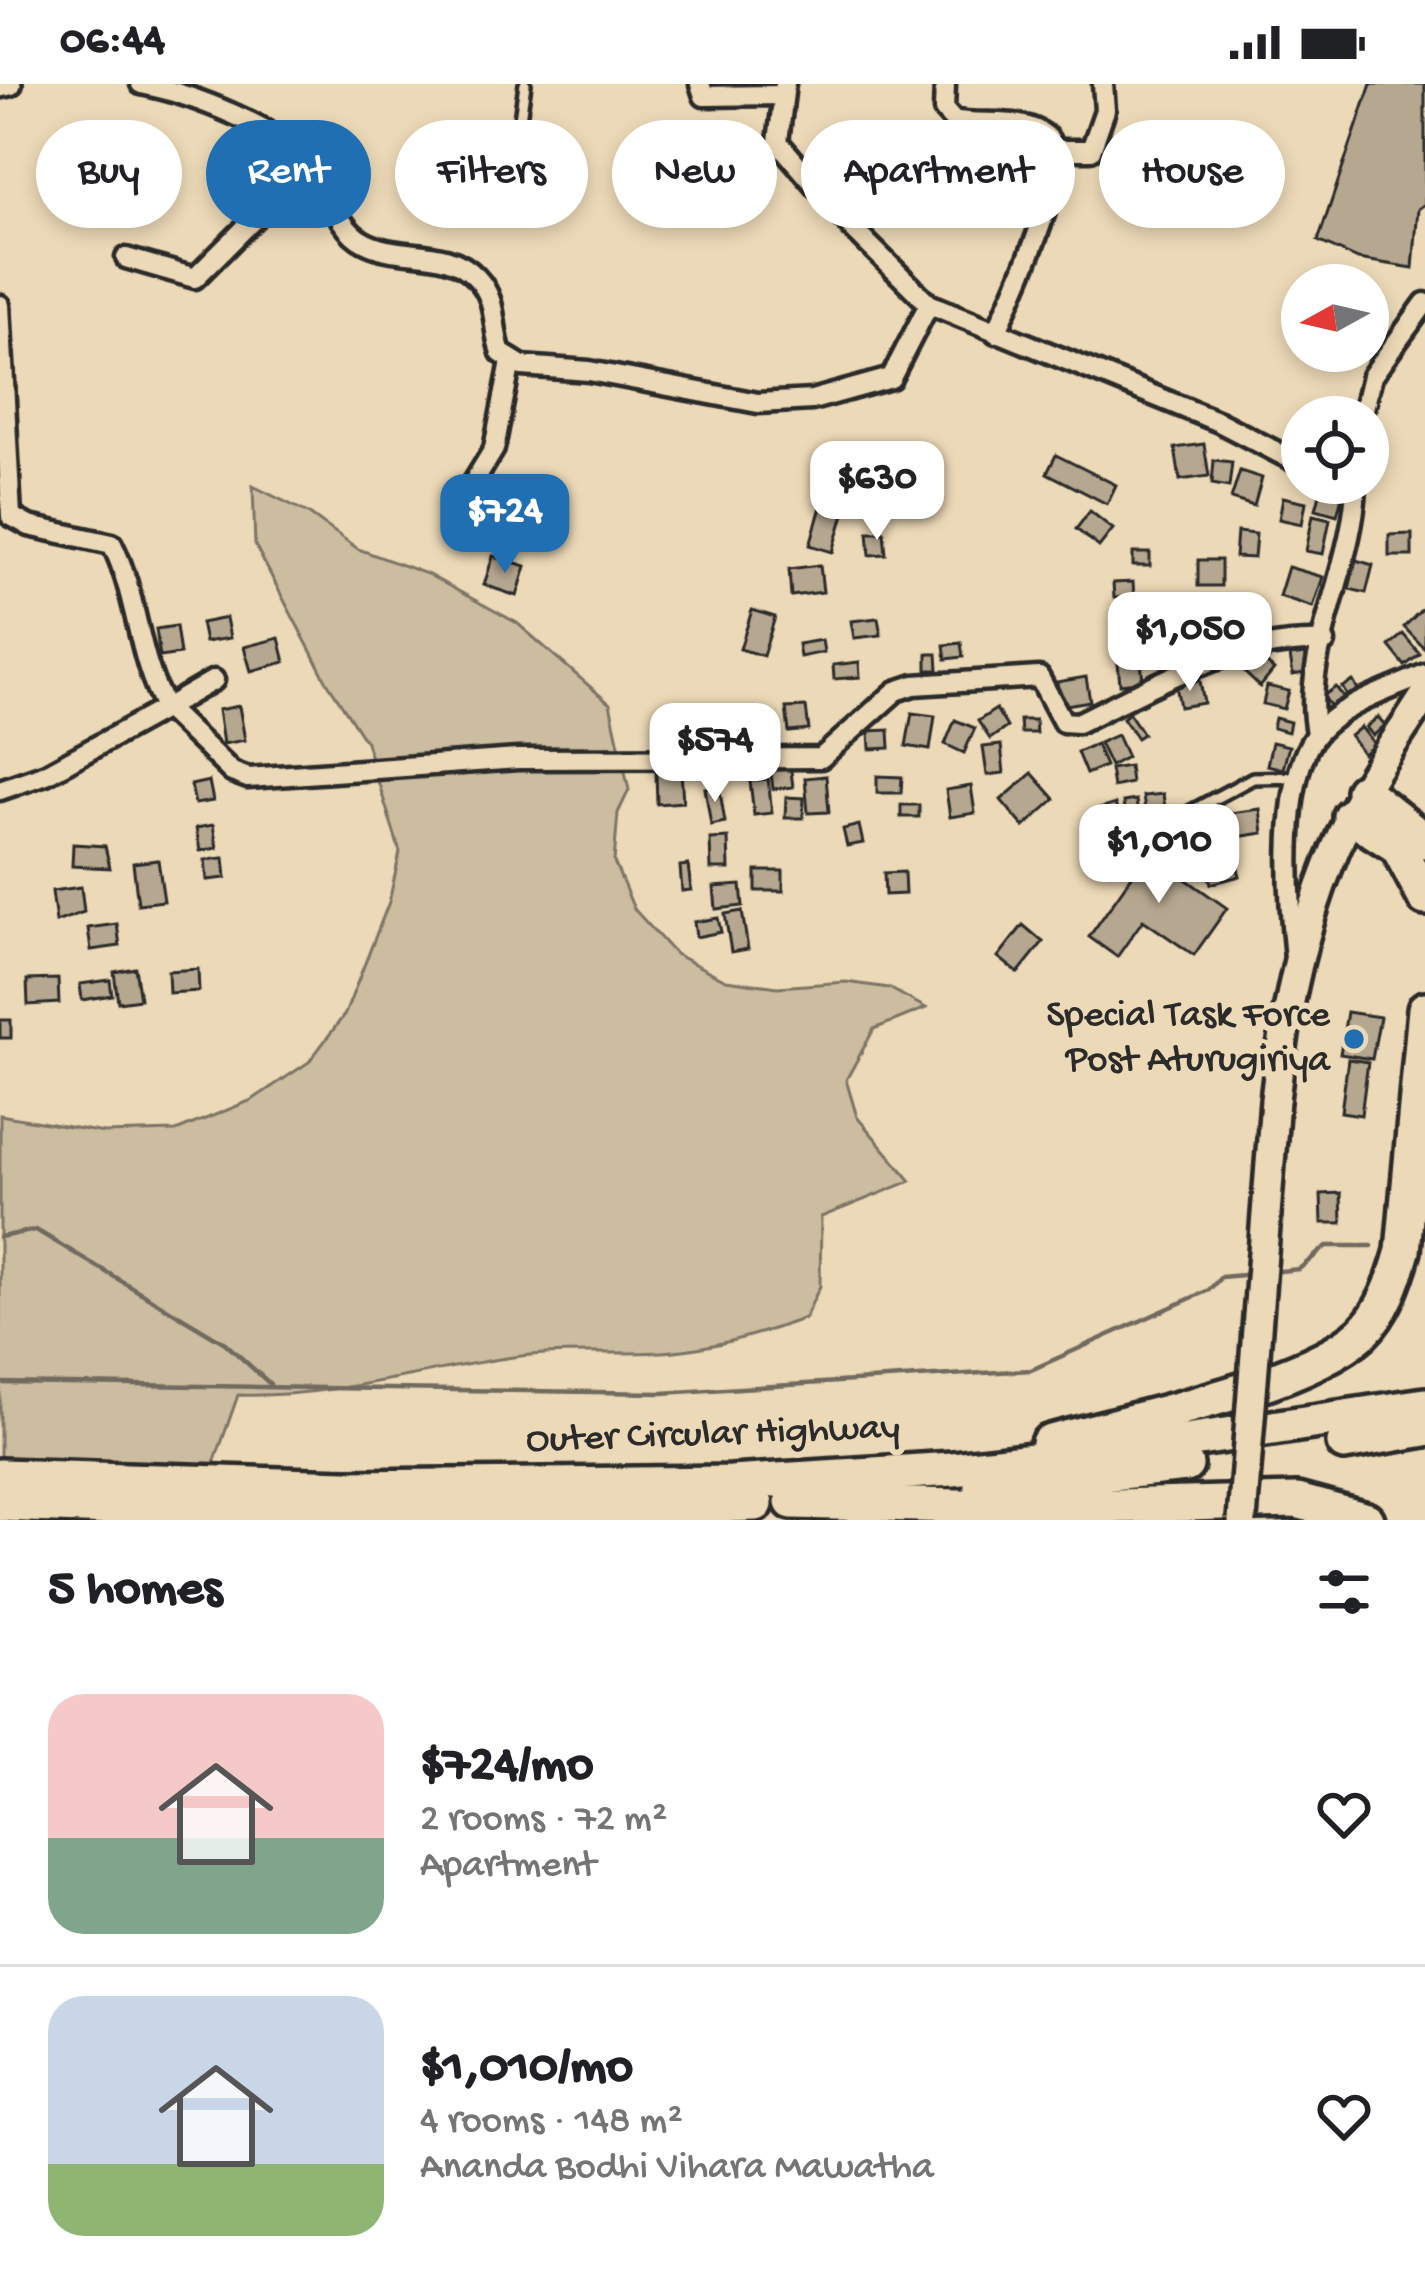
<!DOCTYPE html>
<meta charset="utf-8">
<style>
body{margin:0;font-family:"Gochi Hand",sans-serif;background:#f6f6f6;color:#202124;height:100vh;display:flex;flex-direction:column;font-size:45px;white-space:nowrap}
*{box-sizing:border-box;margin:0}
p{font-size:39px;color:#757577}
.icon{flex:none;width:66px;height:66px;fill:none;stroke:currentColor;stroke-width:2;stroke-linecap:round;stroke-linejoin:round}
.map{position:relative;height:1436px;overflow:hidden}
.side{display:flex;flex-direction:column;background:#fff;flex:1}
.side>*{flex:none}
.top-card{position:absolute;left:36px;top:36px;width:1353px;height:108px;display:flex;gap:24px}
.needle{width:78px;rotate:262deg}
.fabs{position:absolute;left:1281px;top:180px;display:grid;gap:24px}
.fabs a{display:grid;place-items:center;width:108px;height:108px;border-radius:50%;background:#fff;box-shadow:0 6px 18px #0003;font-size:60px}
.price{position:absolute;translate:-50% -102px;padding:0 27px;border-radius:24px;background:#fff;color:#222;font-size:39px;line-height:78px;filter:drop-shadow(0 3px 6px #0008)}
.price::after{content:'';position:absolute;left:50%;top:72px;width:36px;height:27px;margin-left:-18px;background:inherit;clip-path:polygon(0 0,100% 0,50% 100%)}
.price.on{background:#1f6fb2;color:#fff}
ul{padding:0;list-style:none}
li{display:flex;align-items:center;gap:36px;height:300px;padding:0 48px}
li+li{border-top:3px solid #e0e0e0}
li span{display:grid;place-items:center;flex:none;width:336px;height:240px;border-radius:36px;color:#555}
li>.icon{margin-inline-start:auto}
span .icon{width:144px;height:144px;fill:#fffc;stroke-width:1}
li b{font-size:51px}
h2{display:flex;justify-content:space-between;align-items:center;height:144px;padding:0 48px;font-size:51px}
.tag{padding:0 42px;border-radius:54px;background:#fff;box-shadow:0 6px 18px #0003;font-size:42px;line-height:108px}
.tag.on{background:#1f6fb2;color:#fff}
.status{display:flex;justify-content:space-between;align-items:center;height:84px;padding:0 60px;background:#fff;direction:ltr}
.status svg{height:33px;fill:currentColor}
.map>svg:first-child{display:block}
.green{fill:#cdbda0;stroke:#7c7466;stroke-width:3}
.lines{fill:none;stroke-linecap:round;stroke-linejoin:round}
.stream{stroke:#716a5e;stroke-width:4.5}
.building{fill:#b6a890;stroke:#2b2b2b;stroke-width:3}
.service-casing{stroke:#2b2b2b;stroke-width:18}
.minor-casing{stroke:#2b2b2b;stroke-width:27}
.tertiary-casing{stroke:#2b2b2b;stroke-width:30}
.primary-casing{stroke:#2b2b2b;stroke-width:36}
.motorway-casing{stroke:#2b2b2b;stroke-width:42}
.service{stroke:#ecd9b7;stroke-width:9}
.minor{stroke:#ecd9b7;stroke-width:18}
.tertiary{stroke:#ecd9b7;stroke-width:21}
.primary{stroke:#ecd9b7;stroke-width:27}
.motorway{stroke:#ecd9b7;stroke-width:33}
.primary-bridge-casing{stroke:#2b2b2b;stroke-width:36;stroke-linecap:butt}
.primary-bridge{stroke:#ecd9b7;stroke-width:27}
.poi-dot{fill:#1f6fb2;stroke:#ecd9b7;stroke-width:4.5}
.labels{text-anchor:middle;dominant-baseline:central;stroke-width:12;stroke-linejoin:round;paint-order:stroke}
.poi-label{font-size:39px;fill:#2b2b2b;stroke:#ecd9b7;text-anchor:end}
.street-label{font-size:39px;fill:#2b2b2b;stroke:#ecd9b7}
</style>
<div class="status"><b>06:44</b><svg viewBox="0 0 49 12"><path d="M0 12V9h3v3zM5 12V6h3v6zM10 12V3h3v9zM15 12V0h3v12zM26 1h20v11H26zM47 4h2v5h-2z"/></svg></div>
<div class="map">
<svg width="1425" height="1436" viewBox="0 0 1425 1436">
<rect width="100%" height="100%" fill="#ecd9b7"/>
<filter id="ink" filterUnits="userSpaceOnUse"><feTurbulence type="fractalNoise" baseFrequency=".00833" numOctaves="2"/><feDisplacementMap in="SourceGraphic" scale="24" xChannelSelector="R" yChannelSelector="G"/><feConvolveMatrix kernelMatrix="1 2 1 2 8 2 1 2 1" color-interpolation-filters="sRGB"/></filter>
<g filter="url(#ink)">
<!-- green -->
<path class="green" d="M253,402L308,429L358,465L427,490L517,539L610,620L629,706L618,729L614,778L634,825L675,870L726,896L778,903L846,898L889,904L926,924L874,945L846,996L857,1033L911,1097L821,1133L820,1202L805,1234C761,1250 708,1266 661,1268C611,1271 563,1266 513,1273C421,1286 332,1314 238,1311L211,1388L0,1379V1031L104,1049L176,1047L252,1016L309,978L345,930L389,818L400,768L366,658L327,598L255,461Z"/>
<g class="lines">
<!-- stream -->
<g class="stream">
<polyline points="0,1153 36,1146 225,1259 270,1300"/>
<polyline points="1271,1188 1299,1185 1327,1162 1372,1162"/>
<polyline points="0,1299 662,1309 1031,1286 1209,1206 1221,1193 1254,1190"/>
</g>
</g>
<!-- building -->
<g class="building">
<polygon points="1371,0 1425,0 1425,120 1418,125 1413,184 1358,175 1318,157"/>
<polygon points="1204,360 1209,392 1180,396 1175,364"/>
<polygon points="1056,371 1116,401 1107,420 1047,389"/>
<polygon points="1214,376 1232,378 1229,403 1212,400"/>
<polygon points="1240,387 1262,394 1254,422 1231,415"/>
<polygon points="1323,399 1345,402 1337,431 1316,425"/>
<polygon points="1283,413 1306,418 1302,440 1279,435"/>
<polygon points="821,423 844,430 833,468 810,461"/>
<polygon points="1090,427 1113,445 1099,463 1076,445"/>
<polygon points="1313,431 1330,435 1323,470 1306,467"/>
<polygon points="868,448 884,448 886,470 870,471"/>
<polygon points="1237,448 1256,450 1254,474 1235,473"/>
<polygon points="1412,450 1412,472 1389,472 1389,451"/>
<rect x="1133" y="469" width="17" height="13"/>
<polygon points="493,472 526,482 517,512 484,501"/>
<rect x="1198" y="476" width="23" height="26"/>
<polygon points="1356,476 1373,481 1366,509 1349,505"/>
<polygon points="820,481 823,508 791,512 789,485"/>
<polygon points="1288,483 1323,493 1313,523 1279,512"/>
<polygon points="1133,498 1134,513 1114,514 1113,499"/>
<polygon points="1257,525 1262,548 1224,556 1219,534"/>
<polygon points="1422,525 1425,528 1425,565 1404,543"/>
<polygon points="752,526 775,533 763,572 740,565"/>
<polygon points="226,534 230,554 205,558 201,539"/>
<polygon points="878,534 881,551 854,554 851,537"/>
<polygon points="176,542 180,570 160,573 156,545"/>
<polygon points="1180,546 1184,571 1158,575 1154,550"/>
<polygon points="1403,550 1420,570 1405,582 1389,562"/>
<polygon points="279,554 285,578 251,587 244,563"/>
<polygon points="822,556 824,568 800,573 798,560"/>
<polygon points="961,559 963,573 946,575 944,561"/>
<polygon points="1140,567 1143,597 1120,600 1117,569"/>
<polygon points="927,570 937,570 938,586 927,586"/>
<polygon points="1306,570 1309,588 1293,591 1290,572"/>
<polygon points="1259,573 1274,586 1260,603 1245,589"/>
<polygon points="859,578 860,593 834,595 833,581"/>
<polygon points="1086,593 1090,617 1060,622 1057,598"/>
<polygon points="1200,597 1204,619 1180,623 1176,601"/>
<polygon points="1353,597 1361,611 1350,617 1342,603"/>
<polygon points="1267,602 1289,607 1284,625 1263,620"/>
<polygon points="1336,603 1345,615 1333,625 1323,612"/>
<polygon points="239,622 245,656 223,660 218,626"/>
<polygon points="806,623 809,646 789,648 786,624"/>
<polygon points="996,625 1007,643 990,655 978,637"/>
<polygon points="912,629 935,632 930,666 906,662"/>
<polygon points="1129,629 1143,650 1137,654 1123,634"/>
<polygon points="753,633 769,640 760,661 744,654"/>
<polygon points="1378,633 1385,641 1373,652 1366,643"/>
<polygon points="1275,634 1290,638 1288,648 1273,644"/>
<polygon points="719,635 732,638 729,650 717,647"/>
<polygon points="711,636 711,663 685,663 685,637"/>
<polygon points="955,636 975,644 964,669 945,660"/>
<polygon points="1020,636 1035,636 1036,649 1021,649"/>
<polygon points="1361,643 1375,661 1363,670 1350,652"/>
<polygon points="889,646 890,664 870,665 869,647"/>
<polygon points="1117,651 1127,673 1110,682 1099,659"/>
<polygon points="1272,658 1289,662 1283,685 1267,681"/>
<polygon points="1096,660 1105,682 1086,690 1077,668"/>
<polygon points="1001,661 1004,689 987,691 983,663"/>
<polygon points="790,679 793,703 773,705 770,682"/>
<polygon points="1129,682 1131,699 1113,703 1110,685"/>
<polygon points="681,687 683,718 657,720 656,688"/>
<polygon points="1032,689 1055,715 1024,743 1001,716"/>
<polygon points="826,692 829,728 808,729 805,694"/>
<polygon points="877,692 902,693 901,709 877,709"/>
<polygon points="768,695 772,729 754,731 750,697"/>
<polygon points="209,697 213,717 195,720 191,701"/>
<polygon points="719,702 725,738 711,741 705,704"/>
<polygon points="971,702 975,729 950,733 946,706"/>
<polygon points="1163,710 1166,731 1146,734 1143,712"/>
<polygon points="786,713 804,714 803,734 785,734"/>
<polygon points="1136,716 1139,739 1126,741 1123,718"/>
<polygon points="1115,720 1123,744 1103,750 1096,726"/>
<rect x="901" y="721" width="18" height="12"/>
<polygon points="1260,725 1263,749 1218,756 1215,731"/>
<polygon points="213,741 217,764 200,767 196,744"/>
<polygon points="859,741 863,759 847,762 843,745"/>
<polygon points="728,754 729,785 711,785 710,755"/>
<polygon points="1231,758 1240,792 1211,800 1202,765"/>
<polygon points="1155,759 1184,779 1177,789 1227,824 1194,871 1143,836 1117,873 1089,853"/>
<polygon points="73,760 105,762 110,784 72,782"/>
<polygon points="224,774 226,794 207,796 205,776"/>
<polygon points="158,776 164,817 138,820 133,779"/>
<polygon points="688,781 691,806 682,807 680,782"/>
<rect x="756" y="787" width="27" height="20"/>
<polygon points="904,788 905,810 885,811 884,789"/>
<polygon points="741,801 743,822 716,825 714,803"/>
<polygon points="81,803 84,828 56,838 52,807"/>
<polygon points="742,827 748,865 731,868 725,830"/>
<polygon points="718,834 721,848 696,853 694,838"/>
<polygon points="117,840 120,862 91,866 88,844"/>
<polygon points="1023,841 1043,858 1018,889 998,873"/>
<polygon points="135,884 140,915 118,918 114,888"/>
<polygon points="198,885 199,907 169,909 168,887"/>
<polygon points="58,895 59,919 28,921 27,896"/>
<polygon points="110,896 112,911 82,916 80,900"/>
<polygon points="1347,928 1380,933 1372,975 1340,970"/>
<rect x="0" y="936" width="11" height="18"/>
<polygon points="1348,975 1368,978 1361,1031 1341,1028"/>
<polygon points="1341,1109 1342,1139 1322,1139 1321,1110"/>
</g>
<g class="lines">
<defs>
<g id="service">
<polyline points="504,92 525,96 527,91 520,35 525,0"/>
<polyline points="1122,752 1169,739 1253,694 1296,693"/>
</g>
<g id="minor">
<path d="M141,0C187,9 284,44 312,83C329,107 337,144 364,158C399,177 447,161 476,193C499,217 491,241 501,269L522,282L589,287L758,319L812,316L891,294L929,220L1219,338L1302,381"/>
<polyline points="700,0 704,12 783,11"/>
<polyline points="785,0 778,58 852,144 929,220"/>
<path d="M945,0L944,26L953,36C981,43 1022,32 1046,52C1078,79 1010,215 996,249"/>
<polyline points="1055,66 1091,66 1105,26 1103,0"/>
<polyline points="126,174 195,194 310,79"/>
<path d="M0,221L11,432L29,442L112,460C138,512 137,574 166,624L46,690L0,706"/>
<polyline points="1362,333 1372,292 1425,219"/>
<polyline points="461,419 494,365 511,277"/>
<path d="M214,596L166,624L232,688L248,694L518,675L821,674L896,607L914,601L1039,593L1063,638L1078,639C1159,599 1233,555 1325,558"/>
<path d="M1316,649C1300,572 1355,480 1356,399"/>
<path d="M1295,874C1289,818 1279,691 1319,647C1345,619 1391,606 1425,590"/>
</g>
<polyline id="tertiary" points="0,2 10,0"/>
<path id="primary" d="M1275,1016C1287,910 1309,809 1360,713C1379,678 1404,645 1425,611"/>
<g id="motorway">
<polyline points="1363,707 1425,757"/>
<polyline points="1350,732 1398,763 1425,814"/>
<path d="M1048,1359C1128,1336 1304,1302 1362,1249C1384,1228 1395,1195 1403,1167L1425,925"/>
<polyline points="1344,1359 1425,1345"/>
<polyline points="0,1392 346,1403 731,1399 953,1385 1146,1363 1425,1321"/>
<polyline points="981,1403 1186,1381"/>
<polyline points="792,1418 1046,1424 1297,1417 1367,1436"/>
<polyline points="0,1420 355,1433 756,1420"/>
</g>
</defs>
<!-- service casing -->
<use href="#service" class="service-casing"/>
<!-- minor casing -->
<use href="#minor" class="minor-casing"/>
<!-- tertiary casing -->
<use href="#tertiary" class="tertiary-casing"/>
<!-- primary casing -->
<use href="#primary" class="primary-casing"/>
<!-- motorway casing -->
<use href="#motorway" class="motorway-casing"/>
<!-- service -->
<use href="#service" class="service"/>
<!-- minor -->
<use href="#minor" class="minor"/>
<!-- tertiary -->
<use href="#tertiary" class="tertiary"/>
<!-- primary -->
<use href="#primary" class="primary"/>
<!-- motorway -->
<use href="#motorway" class="motorway"/>
<defs>
<polyline id="primary-bridge" points="1242,1436 1275,1016"/>
</defs>
<!-- primary-bridge casing -->
<use href="#primary-bridge" class="primary-bridge-casing"/>
<!-- primary-bridge -->
<use href="#primary-bridge" class="primary-bridge"/>
</g>
</g>
<!-- markers -->
<circle class="poi-dot" cx="1354" cy="955" r="12"/>
<g class="labels">
<!-- poi labels -->
<g class="poi-label">
<text x="1330" y="933">Special Task Force<tspan x="1330" dy="45">Post Aturugiriya</tspan></text>
</g>
<!-- street labels -->
<g class="street-label">
<text transform="translate(713 1352) rotate(-2)">Outer Circular Highway</text>
</g>
</g>
</svg>
<div class="fabs">
<a><svg class="needle" viewBox="-14 -14 28 28"><path d="M0-13l5 13h-10z" fill="#e53935"/><path d="M0 13l5-13h-10z" fill="#757577"/></svg></a>
<a><svg class="icon" aria-label="locate" viewBox="0 0 24 24"><circle cx="12" cy="12" r="6"/><path d="M12 2v4M12 18v4M2 12h4M18 12h4"/></svg></a>
</div>
<b class="price" style="left:877px;top:459px">$630</b>
<b class="price on" style="left:505px;top:492px">$724</b>
<b class="price" style="left:1190px;top:610px">$1,050</b>
<b class="price" style="left:715px;top:721px">$574</b>
<b class="price" style="left:1159px;top:822px">$1,010</b>
<div class="top-card">
<a class="tag">Buy</a>
<a class="tag on">Rent</a>
<a class="tag">Filters</a>
<a class="tag">New</a>
<a class="tag">Apartment</a>
<a class="tag">House</a>
</div>
</div>
<section class="side">
<h2>5 homes<svg class="icon" aria-label="filters" viewBox="0 0 24 24"><path d="M4 7h16M4 17h16"/><circle cx="9" cy="7" r="2"/><circle cx="15" cy="17" r="2"/></svg></h2>
<ul>
<li><span style="background:linear-gradient(#f6c9c9 60%,#7fa58c 0)"><svg class="icon" aria-label="home" viewBox="0 0 24 24"><path d="M3 11l9-7 9 7M6 9v11h12V9"/></svg></span><div><b>$724/mo</b><p>2 rooms · 72 m²</p><p>Apartment</p></div><svg class="icon" aria-label="heart" viewBox="0 0 24 24"><path d="M12 20l-8-8c-3-5 5-10 8-4 3-6 11-1 8 4z"/></svg></li>
<li><span style="background:linear-gradient(#c9d6e8 70%,#8fb573 0)"><svg class="icon" aria-label="home" viewBox="0 0 24 24"><path d="M3 11l9-7 9 7M6 9v11h12V9"/></svg></span><div><b>$1,010/mo</b><p>4 rooms · 148 m²</p><p>Ananda Bodhi Vihara Mawatha</p></div><svg class="icon" aria-label="heart" viewBox="0 0 24 24"><path d="M12 20l-8-8c-3-5 5-10 8-4 3-6 11-1 8 4z"/></svg></li>
</ul>
</section>
